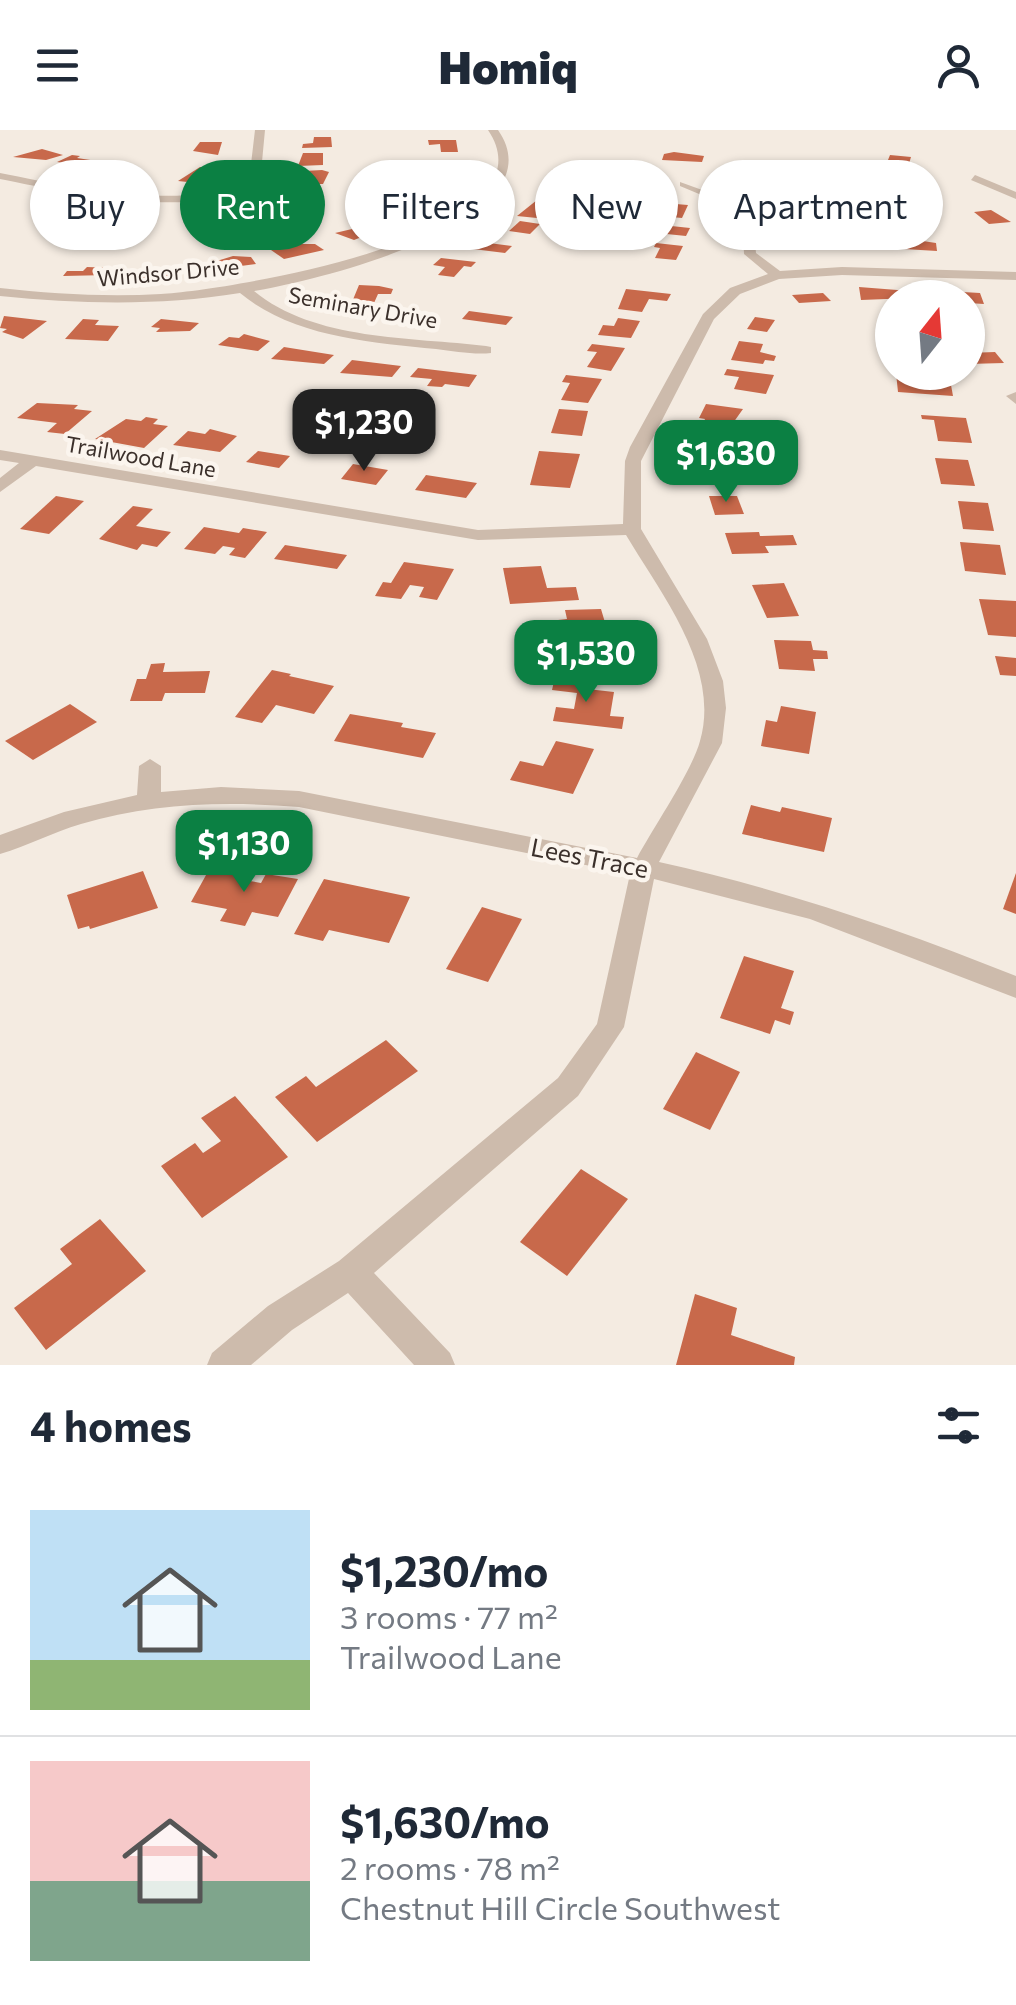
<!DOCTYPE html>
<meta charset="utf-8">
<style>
body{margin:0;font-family:Commissioner,sans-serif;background:#f6f6f7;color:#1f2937;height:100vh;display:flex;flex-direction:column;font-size:38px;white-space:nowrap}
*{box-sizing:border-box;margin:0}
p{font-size:32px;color:#747a83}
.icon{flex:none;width:55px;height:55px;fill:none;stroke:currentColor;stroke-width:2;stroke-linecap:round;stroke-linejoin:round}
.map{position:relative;height:1235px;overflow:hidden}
.panel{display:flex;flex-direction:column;background:#fff;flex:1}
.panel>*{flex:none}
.banner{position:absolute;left:30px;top:30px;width:958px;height:90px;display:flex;gap:20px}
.needle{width:65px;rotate:17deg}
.controls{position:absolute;left:875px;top:150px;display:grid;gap:20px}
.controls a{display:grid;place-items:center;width:110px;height:110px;border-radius:50%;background:#fff;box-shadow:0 2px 8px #0004;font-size:50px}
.price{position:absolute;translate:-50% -85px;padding:0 22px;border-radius:20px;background:#0b8043;color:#fff;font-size:32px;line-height:65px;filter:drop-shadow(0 2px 5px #0008)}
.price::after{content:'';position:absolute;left:50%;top:60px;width:30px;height:22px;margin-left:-15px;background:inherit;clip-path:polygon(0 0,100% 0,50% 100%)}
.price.selected{background:#222;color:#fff}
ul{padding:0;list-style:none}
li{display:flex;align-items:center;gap:30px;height:250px;padding:0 30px}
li+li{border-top:2px solid #e0e1e3}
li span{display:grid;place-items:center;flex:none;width:280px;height:200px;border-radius:0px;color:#555}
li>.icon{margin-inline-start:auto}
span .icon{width:120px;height:120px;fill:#fffc;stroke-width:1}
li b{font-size:42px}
h2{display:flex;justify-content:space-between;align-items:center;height:120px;padding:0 30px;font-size:42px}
.tag{padding:0 35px;border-radius:45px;background:#fff;box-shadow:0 2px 8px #0004;font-size:35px;line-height:90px}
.tag.selected{background:#0b8043;color:#fff}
header{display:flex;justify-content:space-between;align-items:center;height:130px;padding:0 30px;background:#fff;font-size:45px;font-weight:800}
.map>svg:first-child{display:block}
.building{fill:#c8694b}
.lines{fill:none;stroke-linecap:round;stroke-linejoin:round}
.street{fill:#cdbbac;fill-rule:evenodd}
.labels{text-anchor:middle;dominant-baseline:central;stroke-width:9;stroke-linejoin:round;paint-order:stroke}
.far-street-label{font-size:22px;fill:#3b302b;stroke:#fbf5ee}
.street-label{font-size:25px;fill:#3b302b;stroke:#fbf5ee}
</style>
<header><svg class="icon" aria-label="menu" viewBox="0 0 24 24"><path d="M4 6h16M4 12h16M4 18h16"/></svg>Homiq<svg class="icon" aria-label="person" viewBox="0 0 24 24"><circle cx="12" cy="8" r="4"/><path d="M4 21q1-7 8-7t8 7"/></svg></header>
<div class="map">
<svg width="1016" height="1235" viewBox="0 0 1016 1235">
<rect width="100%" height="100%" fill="#f4ebe1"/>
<!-- building -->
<g class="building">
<polygon points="314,7 331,7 332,17 302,18 303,14 313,13"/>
<polygon points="428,10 456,10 458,22 441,22 440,14 429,15"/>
<polygon points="200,12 222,12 218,25 193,21"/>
<polygon points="42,19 63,25 46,30 13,27"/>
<polygon points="674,22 704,26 702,32 662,30 664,24"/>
<polygon points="303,23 323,23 323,35 298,36"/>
<polygon points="72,25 80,26 77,28 97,31 75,41 62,39 73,34 57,32"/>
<polygon points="890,25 911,27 908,37 886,35"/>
<polygon points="435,32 454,33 445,46 426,45"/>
<polygon points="200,37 219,38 197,53 178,51"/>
<polygon points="553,39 578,40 574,50 555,49 558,43 551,43"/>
<polygon points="322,40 329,42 323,54 302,54 304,41"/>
<polygon points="740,40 761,50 746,53 724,42"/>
<polygon points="914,47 930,58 904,60 893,48"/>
<polygon points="776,53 798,66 776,69 759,55"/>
<polygon points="297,62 316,66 284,78 269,75"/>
<polygon points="419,69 436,72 417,84 400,81"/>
<polygon points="537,70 552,72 537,88 517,86"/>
<polygon points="663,73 688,75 682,88 651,85"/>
<polygon points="69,74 100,77 85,87 58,81"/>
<polygon points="795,76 823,77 826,90 798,89"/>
<polygon points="114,79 158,84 147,91 104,86"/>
<polygon points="991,80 1011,92 989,94 974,82"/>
<polygon points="520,91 540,94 530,104 509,101"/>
<polygon points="369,95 382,99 354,110 335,103"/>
<polygon points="662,95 690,98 686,106 657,103"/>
<polygon points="788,103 818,106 816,112 807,111 805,119 783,117"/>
<polygon points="903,108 936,113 937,121 904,119"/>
<polygon points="481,112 512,116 505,123 473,119"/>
<polygon points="656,113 683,116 676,130 655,128 660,118 654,117"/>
<polygon points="297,114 315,114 324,120 284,129 271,120"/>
<polygon points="233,126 251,127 256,134 210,140 207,134"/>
<polygon points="441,128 476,132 471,137 464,136 454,147 438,145 445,137 433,135"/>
<polygon points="87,137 114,138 108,145 63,146 67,141 83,141"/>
<polygon points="157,139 172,141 170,148 130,150 132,142"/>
<polygon points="359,155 379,156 393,159 391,164 378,164 374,173 352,172"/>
<polygon points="859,157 910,161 912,168 861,170"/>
<polygon points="626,159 671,164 667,171 649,169 642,182 618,179"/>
<polygon points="928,160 980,163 984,174 968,173 968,168 930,168"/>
<polygon points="823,163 831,171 799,173 792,165"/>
<polygon points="469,181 513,187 506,195 462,189"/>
<polygon points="4,186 47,191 23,209 2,202 7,199 0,198"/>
<polygon points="755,187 775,190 767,202 747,199"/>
<polygon points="618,188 640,191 631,208 598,205 603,195 614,196"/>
<polygon points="83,189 99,190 95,195 119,196 108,211 65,209"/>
<polygon points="161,189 199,193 190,201 156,202 160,198 151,197"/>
<polygon points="244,204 270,211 258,221 218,215 229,207 239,208"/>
<polygon points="739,211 763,214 760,222 776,226 774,231 765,230 763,234 731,230"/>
<polygon points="592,214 625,218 611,241 587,237 597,222 587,221"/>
<polygon points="284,217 334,225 324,234 271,229"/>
<polygon points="995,222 1004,233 968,234 968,223"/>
<polygon points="352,230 401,236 392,247 340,243"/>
<polygon points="418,238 477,245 469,257 445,254 442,257 427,256 432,249 410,247"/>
<polygon points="727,239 774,245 766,264 734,259 739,247 724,245"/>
<polygon points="896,243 942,246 944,254 951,255 953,266 898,262"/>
<polygon points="566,245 602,249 588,273 561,270 570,253 562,252"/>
<polygon points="37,273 78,275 74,279 92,281 65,304 47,302 57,293 17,288"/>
<polygon points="706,274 743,279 728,300 702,296 705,289 699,288"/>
<polygon points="559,279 588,281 582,306 551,303"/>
<polygon points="921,285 966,288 972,313 938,311 934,290 922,289"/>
<polygon points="146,287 158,289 153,294 168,296 144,318 95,309 126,289 141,291"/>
<polygon points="210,299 237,306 220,322 173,315 188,301 205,304"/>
<polygon points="691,316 740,322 734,348 697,344 701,327 688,326"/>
<polygon points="258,321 290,326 279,338 246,332"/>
<polygon points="539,321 580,324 570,358 530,355"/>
<polygon points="935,328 968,330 975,356 941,354"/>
<polygon points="353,334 388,340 376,355 341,349"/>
<polygon points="426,345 477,353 466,368 415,360"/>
<polygon points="56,366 84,371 49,404 20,399"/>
<polygon points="709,366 737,366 744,384 715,385"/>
<polygon points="958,371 988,373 994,401 963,399"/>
<polygon points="133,376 153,379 136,396 171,402 157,417 142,414 137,420 99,409"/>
<polygon points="204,397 239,403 243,398 267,402 245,428 229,425 235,418 223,416 215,424 184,419"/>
<polygon points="759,402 760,406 793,405 797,415 765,416 769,423 732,424 725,403"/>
<polygon points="960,412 1000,415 1006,445 965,441"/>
<polygon points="285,415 347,425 337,439 274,429"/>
<polygon points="404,432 454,439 437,470 419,467 424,457 410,455 401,469 375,466 383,452 391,453"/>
<polygon points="541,436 547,458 576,457 579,470 510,474 503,438"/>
<polygon points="784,453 799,486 767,488 752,455"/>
<polygon points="979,469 1016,471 1016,507 988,505"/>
<polygon points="601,479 609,506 617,506 622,524 567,527 558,490 567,489 565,480"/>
<polygon points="774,510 811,511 813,520 827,521 828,529 813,529 815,541 779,539"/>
<polygon points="995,526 1016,528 1016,546 1000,545"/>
<polygon points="165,533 163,542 210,541 205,563 165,563 162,571 130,571 137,549 146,549 151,534"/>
<polygon points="272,540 291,544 289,546 334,556 314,584 276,575 262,593 235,587"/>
<polygon points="556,543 581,545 578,558 614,562 610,586 624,587 622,599 553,591 556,577 574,579 577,563 552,560"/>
<polygon points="70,574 97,592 33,630 5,611"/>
<polygon points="781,576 816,582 809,624 761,616 766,590 777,592"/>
<polygon points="350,584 403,593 401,597 436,603 423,628 334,611"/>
<polygon points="556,611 594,619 573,664 510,650 520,631 543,636"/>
<polygon points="751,675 780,682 782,677 832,688 824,722 742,704"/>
<polygon points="210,738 247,745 244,750 261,753 266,744 298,749 278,787 252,782 245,796 220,791 227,779 191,772"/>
<polygon points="143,741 158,778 90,799 89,796 78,799 67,765"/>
<polygon points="1016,743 1016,784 1003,779"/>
<polygon points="324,749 410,767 389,813 329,800 323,811 294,804"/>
<polygon points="482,777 522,789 488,852 446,839"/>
<polygon points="744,826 794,841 781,878 794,882 790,895 775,890 770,904 720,888"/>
<polygon points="386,910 418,941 317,1012 275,967 306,946 316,957"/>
<polygon points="696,922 740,942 710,1000 663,979"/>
<polygon points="235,966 288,1027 202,1088 161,1036 195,1013 203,1023 221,1011 201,988"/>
<polygon points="581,1039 628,1069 567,1146 520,1112"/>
<polygon points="100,1089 146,1141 46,1220 14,1178 72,1134 60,1119"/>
<polygon points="695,1164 737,1178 731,1205 795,1227 794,1235 676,1235"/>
</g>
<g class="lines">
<!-- street -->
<g class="street">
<path d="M255,0H265L260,53C206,92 63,62 0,49V43C71,57 181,82 249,51Z"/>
<path d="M488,0H498C563,93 310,152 254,161C314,211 412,207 486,216L491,217V223C474,225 454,221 436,219C370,212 293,207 240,163C160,176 81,174 0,166V158C53,164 107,167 161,164C218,161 562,109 488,0Z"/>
<polygon points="975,45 1016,62 1016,69 971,50"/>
<path d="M680,52L752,78L756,123L780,141L842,137L1016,142V150L842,145L779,149L740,164L714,189L641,331V399L707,509L723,551L726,578L722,613L659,732C782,759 899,799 1016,846V868L810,789L654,749L624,897L578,966L374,1143L450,1223L455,1235H414L348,1163L292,1200L251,1235H207L212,1223L268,1176L339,1131L558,948L597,894L630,744L299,677C225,671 152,673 81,694C53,702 28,716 0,724V705L64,682L137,665L139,636L150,629L161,636V662L221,657L299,661L637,728C653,698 692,641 700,611C721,538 661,464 626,405L478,410L36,336L0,362V348L19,333L0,330V320L478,400L623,394L625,331L630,317L703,184L730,158L768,144L744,124L742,82L680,56Z"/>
<polygon points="1016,262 1016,274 1006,266"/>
</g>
</g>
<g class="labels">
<!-- far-street labels -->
<g class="far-street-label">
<text transform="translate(168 142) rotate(-5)">Windsor Drive</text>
<text transform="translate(363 177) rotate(10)">Seminary Drive</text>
<text transform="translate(141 326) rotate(10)">Trailwood Lane</text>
</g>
<!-- street labels -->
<g class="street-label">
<text transform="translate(590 727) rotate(11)">Lees Trace</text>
</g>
</g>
</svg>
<div class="controls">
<a><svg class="needle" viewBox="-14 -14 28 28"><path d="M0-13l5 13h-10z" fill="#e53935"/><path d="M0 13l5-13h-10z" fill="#747a83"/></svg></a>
</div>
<b class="price selected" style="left:364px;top:344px">$1,230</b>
<b class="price" style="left:726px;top:375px">$1,630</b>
<b class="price" style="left:586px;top:575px">$1,530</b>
<b class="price" style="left:244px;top:765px">$1,130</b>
<div class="banner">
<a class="tag">Buy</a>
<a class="tag selected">Rent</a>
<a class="tag">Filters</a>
<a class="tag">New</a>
<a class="tag">Apartment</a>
</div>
</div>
<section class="panel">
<h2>4 homes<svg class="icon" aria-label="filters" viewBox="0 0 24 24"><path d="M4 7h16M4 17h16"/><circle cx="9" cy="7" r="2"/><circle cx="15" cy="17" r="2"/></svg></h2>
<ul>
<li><span style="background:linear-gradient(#bfe0f5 75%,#8fb573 0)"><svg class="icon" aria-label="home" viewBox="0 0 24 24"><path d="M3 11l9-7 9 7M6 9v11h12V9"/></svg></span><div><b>$1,230/mo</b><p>3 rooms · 77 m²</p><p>Trailwood Lane</p></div></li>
<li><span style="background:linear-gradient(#f6c9c9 60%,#7fa58c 0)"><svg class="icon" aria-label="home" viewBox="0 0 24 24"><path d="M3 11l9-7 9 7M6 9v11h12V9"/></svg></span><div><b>$1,630/mo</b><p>2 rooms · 78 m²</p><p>Chestnut Hill Circle Southwest</p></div></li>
</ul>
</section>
